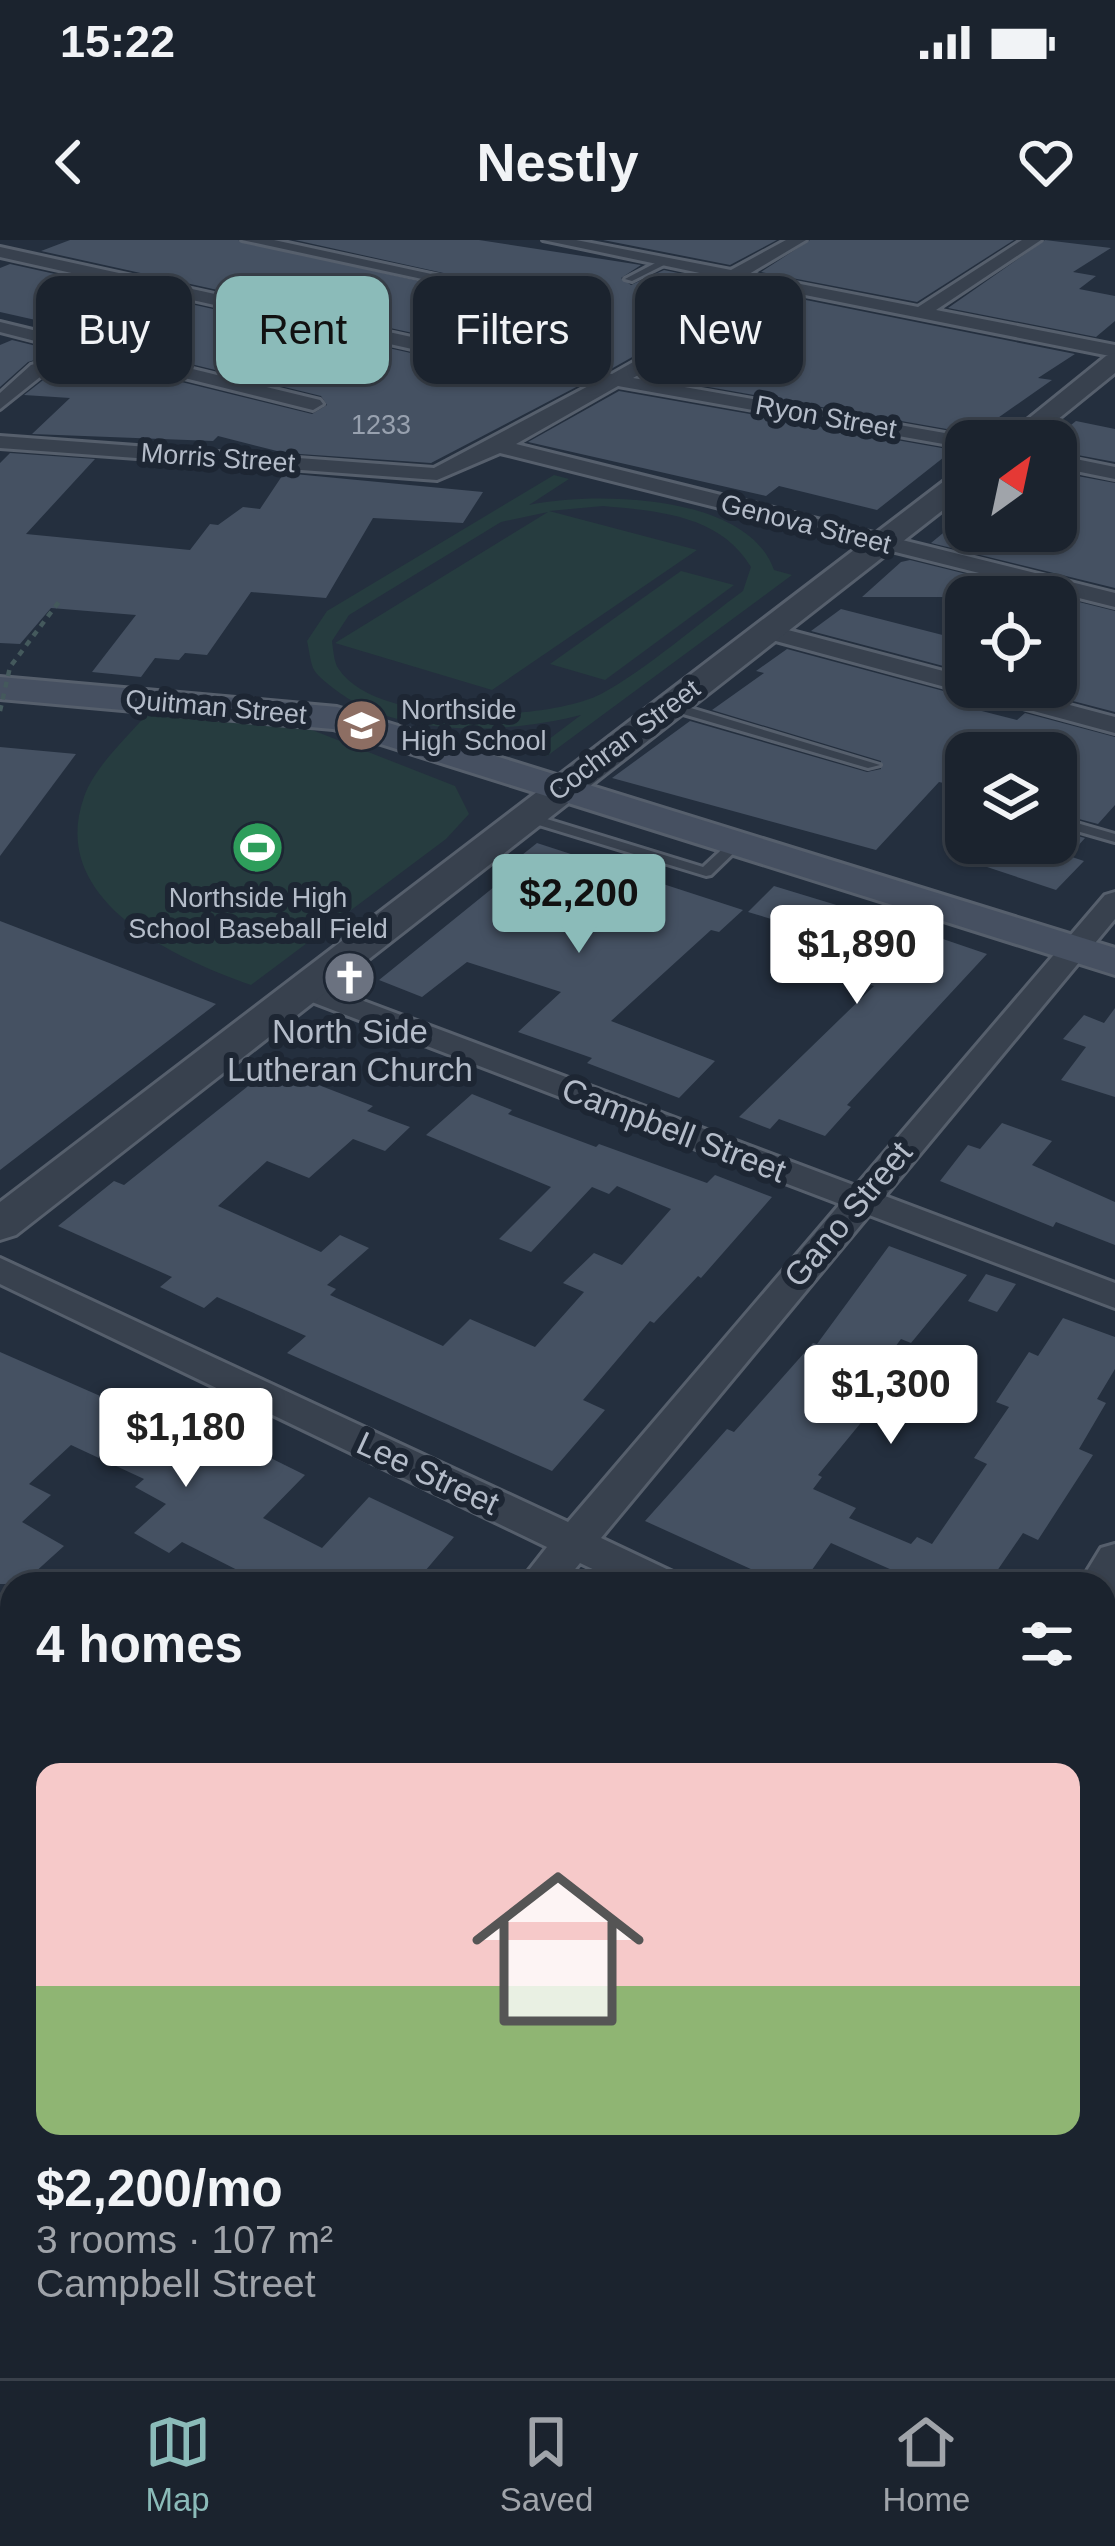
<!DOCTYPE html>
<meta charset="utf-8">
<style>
body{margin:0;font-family:Helvetica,sans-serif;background:#242b36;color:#f1f3f6;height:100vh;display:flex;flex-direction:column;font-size:45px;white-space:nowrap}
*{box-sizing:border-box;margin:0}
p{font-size:39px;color:#a0a4aa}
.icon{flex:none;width:66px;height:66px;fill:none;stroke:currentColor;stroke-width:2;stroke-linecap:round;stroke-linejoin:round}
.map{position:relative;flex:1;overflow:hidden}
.drawer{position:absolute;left:0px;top:1332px;width:1116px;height:807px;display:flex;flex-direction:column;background:#1b232e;border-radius:36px 36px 0 0;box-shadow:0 3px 9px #0004,0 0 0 3px #39404a}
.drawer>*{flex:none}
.banner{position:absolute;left:36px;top:36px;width:1044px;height:108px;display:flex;gap:24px}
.needle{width:78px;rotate:33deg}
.fabs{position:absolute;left:945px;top:180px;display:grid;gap:24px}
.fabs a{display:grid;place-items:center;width:132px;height:132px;border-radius:24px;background:#1b232e;box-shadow:0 3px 9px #0004,0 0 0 3px #39404a;font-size:60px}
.price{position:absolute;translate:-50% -102px;padding:0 27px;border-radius:12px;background:#fff;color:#222;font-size:39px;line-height:78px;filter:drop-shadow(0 3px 6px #0008)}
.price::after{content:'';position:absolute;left:50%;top:72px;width:36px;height:27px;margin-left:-18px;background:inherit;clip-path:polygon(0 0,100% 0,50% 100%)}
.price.on{background:#8bbbb9;color:#111}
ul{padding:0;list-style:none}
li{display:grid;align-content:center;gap:24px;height:636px;padding:0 36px}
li+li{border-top:3px solid #39404a}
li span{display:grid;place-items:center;height:372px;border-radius:24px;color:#555}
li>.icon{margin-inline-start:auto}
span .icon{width:216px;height:216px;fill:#fffc;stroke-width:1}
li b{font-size:51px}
h2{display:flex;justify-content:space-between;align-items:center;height:144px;padding:0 36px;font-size:51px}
.tag{padding:0 42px;border-radius:24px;background:#1b232e;box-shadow:0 3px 9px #0004,0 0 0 3px #39404a;font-size:42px;line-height:108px}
.tag.on{background:#8bbbb9;color:#111}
.status{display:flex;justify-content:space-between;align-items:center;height:84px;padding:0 60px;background:#1b232e;direction:ltr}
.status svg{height:33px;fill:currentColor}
header{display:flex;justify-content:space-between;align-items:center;height:156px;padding:0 36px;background:#1b232e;font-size:54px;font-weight:700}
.tabs{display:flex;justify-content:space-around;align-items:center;height:168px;border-top:3px solid #39404a;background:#1b232e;font-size:33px;color:#a0a4aa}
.tabs a{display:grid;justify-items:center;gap:6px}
.tabs .on{color:#8bbbb9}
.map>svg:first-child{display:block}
.green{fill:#263c3f;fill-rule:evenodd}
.building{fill:#455162}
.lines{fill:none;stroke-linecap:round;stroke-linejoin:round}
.service-casing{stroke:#565f6c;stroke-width:6}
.minor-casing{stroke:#565f6c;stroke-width:6}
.tertiary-casing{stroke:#565f6c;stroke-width:6}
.secondary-casing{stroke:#565f6c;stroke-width:6}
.service{fill:#38414e;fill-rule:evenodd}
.minor{fill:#38414e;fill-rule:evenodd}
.tertiary{fill:#38414e;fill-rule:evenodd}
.secondary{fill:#465061;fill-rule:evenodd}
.path-bridge{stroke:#44595c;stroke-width:4.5;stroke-dasharray:6 6;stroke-linecap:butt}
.labels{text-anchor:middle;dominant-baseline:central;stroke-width:12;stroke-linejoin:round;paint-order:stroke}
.far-street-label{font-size:27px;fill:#b4bcc9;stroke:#1d2633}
.number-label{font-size:27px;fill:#98a1af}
.far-poi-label{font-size:27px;fill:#b4bcc9;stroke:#1d2633;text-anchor:start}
.poi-label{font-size:33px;fill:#b4bcc9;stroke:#1d2633}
.street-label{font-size:33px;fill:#b4bcc9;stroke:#1d2633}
</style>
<div class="status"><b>15:22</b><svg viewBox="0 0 49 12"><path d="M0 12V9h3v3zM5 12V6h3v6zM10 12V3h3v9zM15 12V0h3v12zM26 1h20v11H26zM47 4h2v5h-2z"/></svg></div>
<header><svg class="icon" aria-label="back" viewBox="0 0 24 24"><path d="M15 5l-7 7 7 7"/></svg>Nestly<svg class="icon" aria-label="heart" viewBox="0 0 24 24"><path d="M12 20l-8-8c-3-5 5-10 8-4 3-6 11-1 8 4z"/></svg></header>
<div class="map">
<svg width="1115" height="2138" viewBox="0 0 1115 2138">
<rect width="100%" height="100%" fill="#242f3e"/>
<!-- green -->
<g class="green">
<path d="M554,235L569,239L529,265C596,251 748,254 774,330L792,335L547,516L532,512L581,475C506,494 397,499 333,448C326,442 317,436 313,428C310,420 309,409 307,401L327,371ZM603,266C658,271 720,275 751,327L743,351C703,380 643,432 601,454C546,482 375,487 338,428C334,422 333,408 332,401L349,375L501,282L548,272L335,403L492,450L697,310L549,271Z"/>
<polygon points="681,331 734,345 605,440 550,424"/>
<path d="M146,475L307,488L455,546L469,574L446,599L251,745C175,718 47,661 84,557C95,526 125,500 146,475Z"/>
</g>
<!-- building -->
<g class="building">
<polygon points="70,0 238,0 537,68 549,63 551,57 295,0 479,0 641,25 621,38 631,45 664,30 753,49 611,129 440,99 41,11"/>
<polygon points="603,0 777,0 730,25"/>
<polygon points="810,0 1014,0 917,62 761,32"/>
<polygon points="1045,0 1111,8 1073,32 1096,36 1079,49 1115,56 1115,81 1096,97 948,68"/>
<polygon points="10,24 438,119 582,144 431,223 285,213 218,196 213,201 32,194 70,158 24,155 47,137 100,122 312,174 327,165 321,156 40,87 49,83 0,72 0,28"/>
<polygon points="786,56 1075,114 1038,138 1052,140 975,194 646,136"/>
<polygon points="12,100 61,112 28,122 0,147 0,105"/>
<polygon points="619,151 953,210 877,270 779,246 766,256 528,202"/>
<polygon points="1076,181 1115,189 1115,222 1056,211 1056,197"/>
<polygon points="10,213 95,219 26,294 190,310 210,284 218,285 243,267 260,269 284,233 483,252 463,283 373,278 326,358 251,352 207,415 185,413 179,420 155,418 141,437 92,432 136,375 51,368 20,404 0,403 0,223"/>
<polygon points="1056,232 1115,243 1115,348 931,303 966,274 966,291 1056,291"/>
<polygon points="910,320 1115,371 1115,472 1046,454 1056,447 1056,357 862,357 901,322"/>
<polygon points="841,369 966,401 966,432 811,391"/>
<polygon points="787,409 966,457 966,467 1017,480 1025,473 1115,497 1115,565 1098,584 1056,573 1056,513 966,513 966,548 939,542 876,610 612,538 690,481 867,532 881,529 881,521 712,470 764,433 756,431"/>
<polygon points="0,507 76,514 0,616"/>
<polygon points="1056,590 1085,598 1069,616 1084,621 1056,650 984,626 1007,603 1056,603"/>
<polygon points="537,603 743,670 719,692 711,690 611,781 715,821 679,858 587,823 592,818 518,792 561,752 467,722 422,757 379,740 520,626 512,623"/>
<polygon points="774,646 866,674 861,679 934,704 940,698 987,714 847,865 851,867 825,896 779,879 770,889 739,877 874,746 803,723 828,696 748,672"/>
<polygon points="0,681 216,764 0,930"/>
<polygon points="1115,768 1115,857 1061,840 1086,807 1063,799 1084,775 1104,783"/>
<polygon points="272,827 373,866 367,871 410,887 385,911 353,899 309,938 267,921 218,966 321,1012 340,995 369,1008 327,1045 336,1049 330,1055 443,1106 470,1079 535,1107 584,1052 563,1043 594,1013 622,1025 671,969 617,946 609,954 592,947 531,1012 499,999 551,947 426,895 472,854 512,870 508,874 596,907 599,904 707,943 715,935 772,957 701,1038 698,1036 654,1083 650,1081 583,1160 605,1170 552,1231 287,1113 306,1096 217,1057 204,1068 160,1047 172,1037 58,986 114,941 124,945"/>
<polygon points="1002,883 1052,901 1032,925 1115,962 1115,1005 1056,982 1053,987 940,941 968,905 980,909"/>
<polygon points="889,1006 967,1035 911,1103 901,1099 847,1172 864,1179 818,1235 822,1237 813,1249 856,1268 849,1278 911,1304 917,1297 932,1304 987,1224 974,1218 1009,1167 996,1162 1029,1112 1038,1116 1063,1078 1115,1097 1115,1129 1097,1159 1106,1163 1079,1209 1093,1215 1038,1300 1023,1293 988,1344 881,1344 892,1330 831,1303 802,1344 784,1344 645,1281 727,1189 734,1192 813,1103 817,1104"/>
<polygon points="986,1034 1016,1044 997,1072 968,1061"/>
<polygon points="0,1112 123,1166 137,1152 305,1235 263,1278 322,1308 369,1257 454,1297 414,1344 265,1344 182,1302 169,1313 134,1293 166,1264 135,1247 144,1239 71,1205 29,1244 51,1255 22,1282 64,1306 22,1344 0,1344"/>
</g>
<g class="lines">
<defs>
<g id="service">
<polygon points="663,19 666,24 632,41 625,39"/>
<polygon points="666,463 674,463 880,525 868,528 666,469"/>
<polygon points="956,553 966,553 966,561 956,559"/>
<polygon points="524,572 703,627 732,600 737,599 744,603 711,635 706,636 519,579 519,573"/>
<polygon points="1056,577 1115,594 1115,602 1056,585"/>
</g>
<g id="minor">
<polygon points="242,0 274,0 547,59 538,64"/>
<polygon points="543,0 576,0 731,30 786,0 806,0 749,34 918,67 1022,0 1041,0 936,70 1115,105 1115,117 785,51 633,138 973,198 975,201 966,201 966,208 618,146 516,204 1115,353 1115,367 500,213 437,240 0,208 0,196 434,228 596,142 439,115 0,17 0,7 439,103 612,134 766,47"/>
<polygon points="0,82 320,160 323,164 313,170 100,117 45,133 0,169 0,153 31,125 78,112 0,92"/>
<polygon points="1056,215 1115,227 1115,239 1056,227"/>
<polygon points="769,385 966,437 966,447 1002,447 1115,477 1115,493 761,397 757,392"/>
<polygon points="1115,652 1115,679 885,956 1115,1043 1115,1068 869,975 601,1298 675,1333 682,1344 624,1344 580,1323 563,1344 518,1344 547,1307 0,1044 0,1018 568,1282 840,964 291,754 287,748 291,742 313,742 856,946 1105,655"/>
<polygon points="1115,1304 1115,1354 1104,1358 1104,1344 1079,1344 1101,1308"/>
<polygon points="1104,1536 1115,1540 1115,1580 1104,1576"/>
<polygon points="0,1682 12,1686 12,1732 0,1728"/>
<polygon points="12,1954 12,2015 0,2020 0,1959"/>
<polygon points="610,2127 708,2127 713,2138 605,2138"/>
</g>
<g id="tertiary">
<polygon points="1115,113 1115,133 1031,201 1001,201 1106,116"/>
<polygon points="966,230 966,252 16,995 0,1000 0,962 956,232"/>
</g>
<polygon id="secondary" points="0,437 337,467 1115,708 1115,735 333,489 0,459"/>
</defs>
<!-- service casing -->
<use href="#service" class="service-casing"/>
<!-- minor casing -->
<use href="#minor" class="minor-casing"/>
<!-- tertiary casing -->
<use href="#tertiary" class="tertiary-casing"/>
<!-- secondary casing -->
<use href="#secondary" class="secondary-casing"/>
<!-- service -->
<use href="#service" class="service"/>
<!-- minor -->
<use href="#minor" class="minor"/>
<!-- tertiary -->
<use href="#tertiary" class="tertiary"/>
<!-- secondary -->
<use href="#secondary" class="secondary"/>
<!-- path-bridge -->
<polyline class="path-bridge" points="0,471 10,427 61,359"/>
</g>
<!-- icons -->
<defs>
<symbol id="school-disc" viewBox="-11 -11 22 22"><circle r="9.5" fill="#8d6e63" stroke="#1d2633"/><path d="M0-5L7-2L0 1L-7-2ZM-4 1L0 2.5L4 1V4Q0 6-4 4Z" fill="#fff"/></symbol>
<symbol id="stadium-disc" viewBox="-11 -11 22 22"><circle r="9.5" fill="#2e9e5b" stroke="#1d2633"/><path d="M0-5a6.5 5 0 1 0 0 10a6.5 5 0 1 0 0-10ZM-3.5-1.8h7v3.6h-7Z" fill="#fff"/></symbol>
<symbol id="church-disc" viewBox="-11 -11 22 22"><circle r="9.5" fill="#6b7280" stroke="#1d2633"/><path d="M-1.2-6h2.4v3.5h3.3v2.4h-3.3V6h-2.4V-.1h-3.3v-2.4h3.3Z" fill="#fff"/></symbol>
</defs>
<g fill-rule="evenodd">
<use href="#school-disc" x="332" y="456" width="59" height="59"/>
<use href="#stadium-disc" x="228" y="578" width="59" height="59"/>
<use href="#church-disc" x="320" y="708" width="59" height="59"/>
</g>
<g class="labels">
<!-- far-street labels -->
<g class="far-street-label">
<text transform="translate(826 177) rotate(10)">Ryon Street</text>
<text transform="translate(218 218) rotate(4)">Morris Street</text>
<text transform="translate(806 284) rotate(14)">Genova Street</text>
<text transform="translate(216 467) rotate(5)">Quitman Street</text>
<text transform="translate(624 500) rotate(-37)">Cochran Street</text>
</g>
<!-- number labels -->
<g class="number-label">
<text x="381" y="185">1233</text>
</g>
<!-- far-poi labels -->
<g class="far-poi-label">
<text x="401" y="470">Northside<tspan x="401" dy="31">High School</tspan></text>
<text x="258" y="658" text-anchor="middle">Northside High<tspan x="258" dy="31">School Baseball Field</tspan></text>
</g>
<!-- poi labels -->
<g class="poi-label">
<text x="350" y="791">North Side<tspan x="350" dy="38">Lutheran Church</tspan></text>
</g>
<!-- street labels -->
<g class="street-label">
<text transform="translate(674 890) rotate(21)">Campbell Street</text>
<text transform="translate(848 974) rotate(-50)">Gano Street</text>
<text transform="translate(428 1233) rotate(25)">Lee Street</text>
</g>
</g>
</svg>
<div class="fabs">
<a><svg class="needle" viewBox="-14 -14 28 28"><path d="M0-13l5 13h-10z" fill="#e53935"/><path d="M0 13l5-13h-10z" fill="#a0a4aa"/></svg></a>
<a><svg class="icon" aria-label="locate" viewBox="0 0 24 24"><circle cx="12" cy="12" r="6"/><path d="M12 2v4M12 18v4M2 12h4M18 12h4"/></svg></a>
<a><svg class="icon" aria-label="layers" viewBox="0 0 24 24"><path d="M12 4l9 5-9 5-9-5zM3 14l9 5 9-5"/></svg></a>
</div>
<b class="price on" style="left:579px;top:716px">$2,200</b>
<b class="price" style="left:857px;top:767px">$1,890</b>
<b class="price" style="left:891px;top:1207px">$1,300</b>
<b class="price" style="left:186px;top:1250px">$1,180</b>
<div class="banner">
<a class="tag">Buy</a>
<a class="tag on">Rent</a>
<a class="tag">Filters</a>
<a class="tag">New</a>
</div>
<section class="drawer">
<h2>4 homes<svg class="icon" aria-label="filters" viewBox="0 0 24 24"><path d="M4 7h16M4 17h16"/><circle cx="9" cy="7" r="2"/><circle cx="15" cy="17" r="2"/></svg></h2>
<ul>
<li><span style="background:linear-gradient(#f6c9c9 60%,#8fb573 0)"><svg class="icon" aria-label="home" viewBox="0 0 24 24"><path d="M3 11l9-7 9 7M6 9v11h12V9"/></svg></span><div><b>$2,200/mo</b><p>3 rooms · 107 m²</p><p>Campbell Street</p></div></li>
</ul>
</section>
</div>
<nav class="tabs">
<a class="on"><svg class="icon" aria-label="map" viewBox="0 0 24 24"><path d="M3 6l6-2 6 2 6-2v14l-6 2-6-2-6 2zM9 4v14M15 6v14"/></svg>Map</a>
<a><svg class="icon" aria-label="saved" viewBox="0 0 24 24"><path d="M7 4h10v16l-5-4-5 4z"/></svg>Saved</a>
<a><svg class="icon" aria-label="home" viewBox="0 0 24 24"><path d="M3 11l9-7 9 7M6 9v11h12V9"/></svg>Home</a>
</nav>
